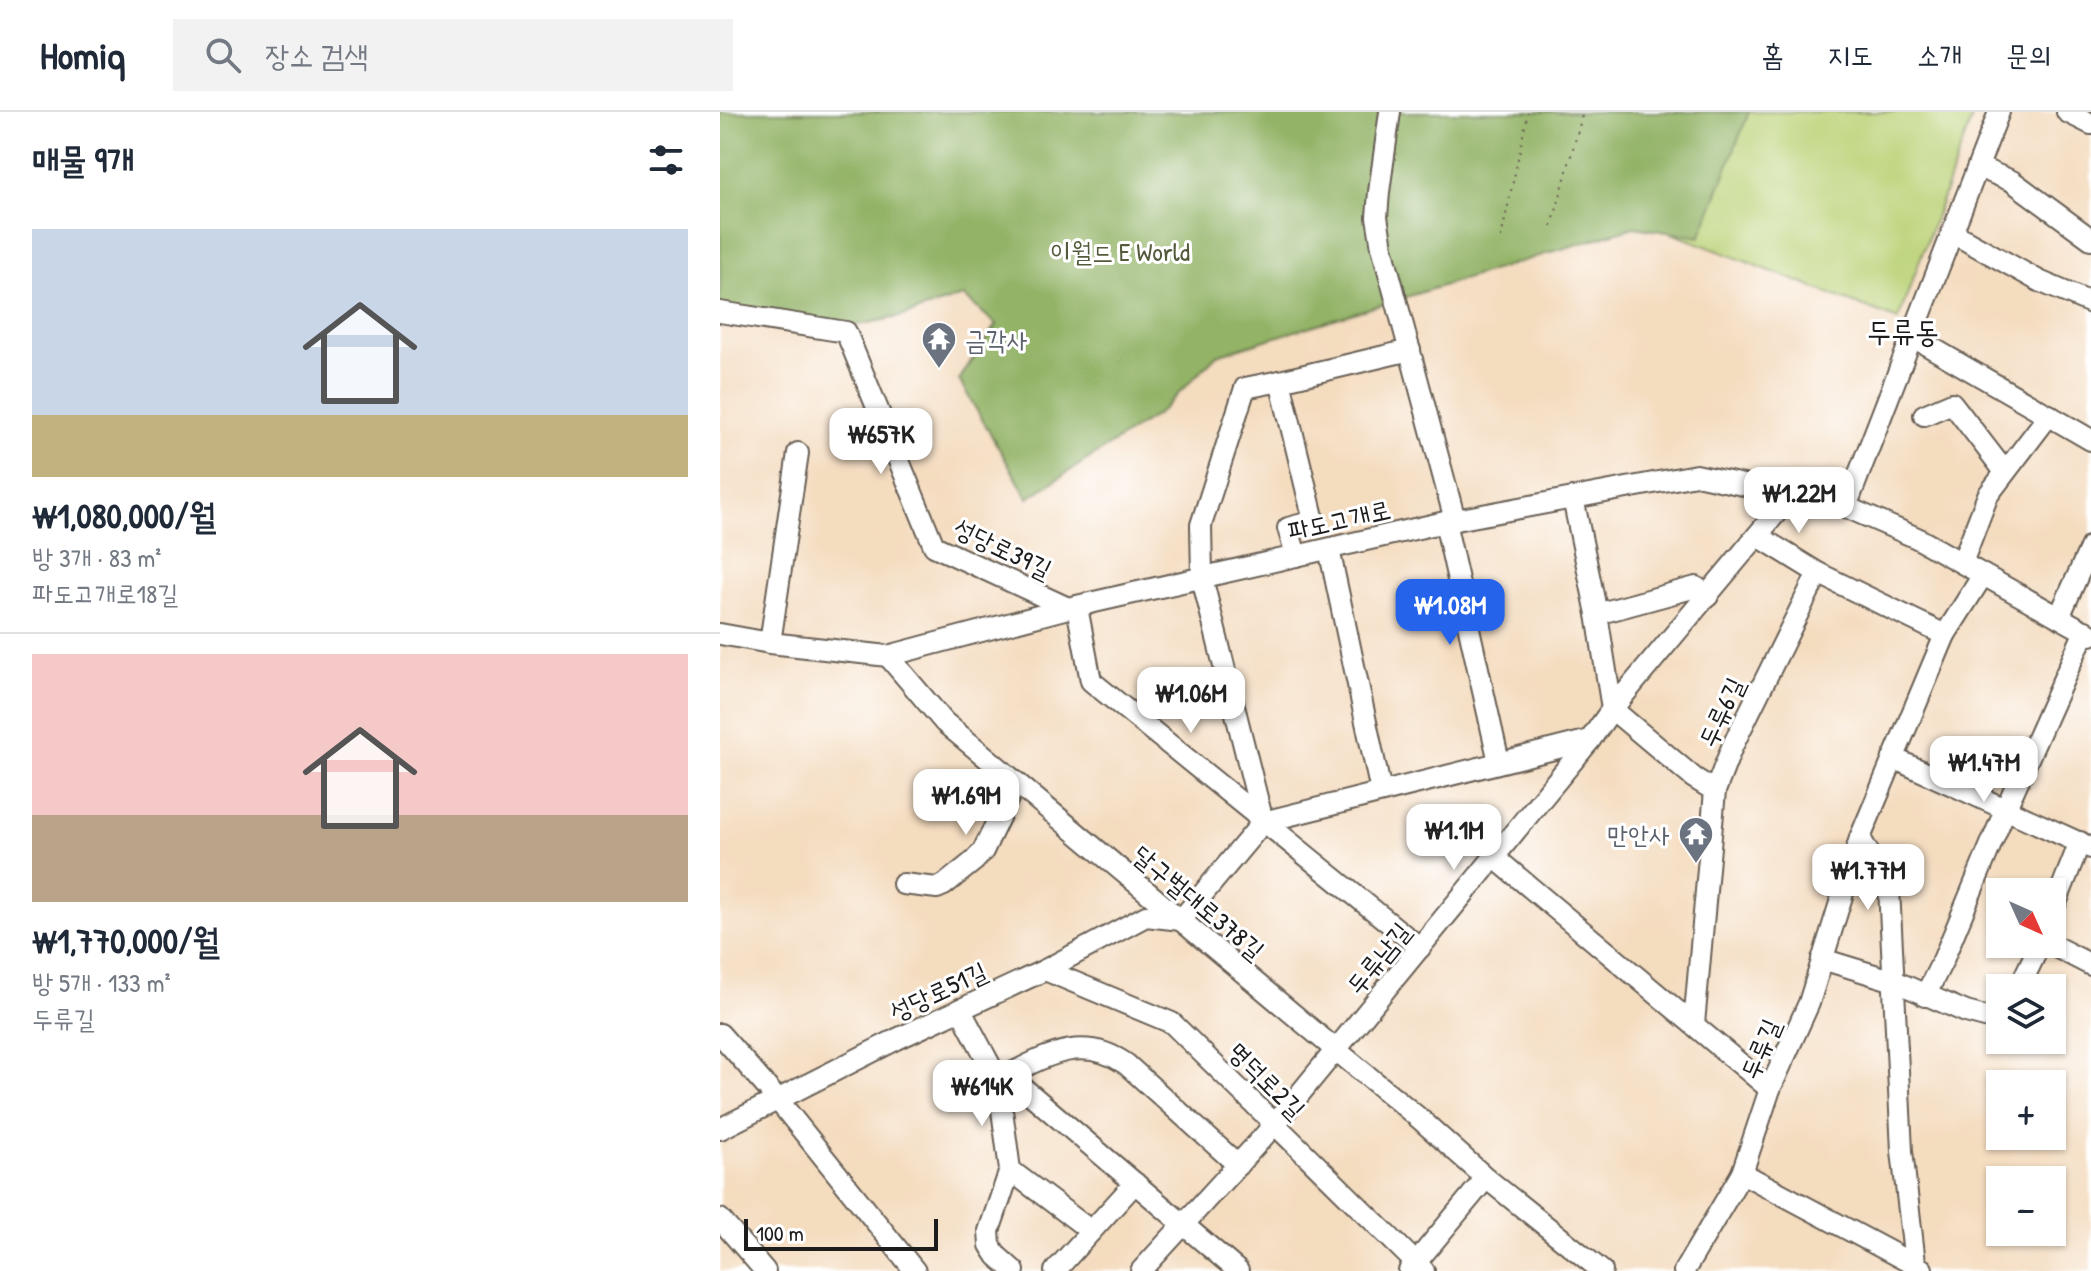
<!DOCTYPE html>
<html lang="ko">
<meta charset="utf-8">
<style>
body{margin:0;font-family:"Patrick Hand","Poor Story",sans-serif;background:#f2f2f3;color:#1f2937;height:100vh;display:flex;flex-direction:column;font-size:30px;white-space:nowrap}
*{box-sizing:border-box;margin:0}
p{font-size:26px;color:#747a83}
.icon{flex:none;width:44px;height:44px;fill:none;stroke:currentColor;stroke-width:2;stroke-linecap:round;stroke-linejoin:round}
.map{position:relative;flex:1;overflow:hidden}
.sheet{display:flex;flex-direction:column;background:#fff;width:720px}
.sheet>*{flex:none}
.needle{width:52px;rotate:135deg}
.buttons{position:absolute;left:1266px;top:766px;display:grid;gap:16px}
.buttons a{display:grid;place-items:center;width:80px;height:80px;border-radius:0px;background:#fff;box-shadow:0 2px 6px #0004;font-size:40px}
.scale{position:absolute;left:24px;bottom:20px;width:194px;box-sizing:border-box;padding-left:8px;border:4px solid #1c1c1c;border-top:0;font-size:22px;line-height:28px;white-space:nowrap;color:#1c1c1c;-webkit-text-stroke:6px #fff;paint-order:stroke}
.price{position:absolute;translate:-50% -68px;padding:0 18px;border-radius:16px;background:#fff;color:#222;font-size:26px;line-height:52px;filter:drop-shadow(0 2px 4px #0008)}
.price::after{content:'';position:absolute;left:50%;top:48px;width:24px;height:18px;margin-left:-12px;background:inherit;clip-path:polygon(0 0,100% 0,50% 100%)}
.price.active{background:#2563eb;color:#fff}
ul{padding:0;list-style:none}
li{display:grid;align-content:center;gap:16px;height:424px;padding:0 32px}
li+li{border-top:2px solid #e0e1e3}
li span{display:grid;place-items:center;height:248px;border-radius:0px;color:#555}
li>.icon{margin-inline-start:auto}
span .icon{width:144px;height:144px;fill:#fffc;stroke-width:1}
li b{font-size:34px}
h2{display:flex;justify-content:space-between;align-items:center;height:96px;padding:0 32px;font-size:34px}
header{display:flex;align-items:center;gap:48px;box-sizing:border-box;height:112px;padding:0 40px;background:#fff;border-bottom:2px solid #e0e1e3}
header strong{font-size:38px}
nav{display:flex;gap:44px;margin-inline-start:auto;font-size:28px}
.search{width:560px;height:72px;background:#f2f2f3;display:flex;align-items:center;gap:20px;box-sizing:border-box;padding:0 28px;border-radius:0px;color:#747a83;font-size:30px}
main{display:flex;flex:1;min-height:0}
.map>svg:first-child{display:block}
.green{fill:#bad175;stroke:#6b7648;stroke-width:2}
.forest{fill:#93b366;stroke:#586841;stroke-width:2}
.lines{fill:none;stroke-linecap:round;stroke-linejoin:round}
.minor-casing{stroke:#685f55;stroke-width:24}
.path{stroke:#685f55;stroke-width:2;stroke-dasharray:2 6;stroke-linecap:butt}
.minor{stroke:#fff;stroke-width:20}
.labels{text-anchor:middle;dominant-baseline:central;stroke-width:6;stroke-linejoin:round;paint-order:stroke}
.park-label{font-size:26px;fill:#535b3b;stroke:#fff}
.worship-label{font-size:26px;fill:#5b616d;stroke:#fff;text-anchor:start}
.street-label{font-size:26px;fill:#1c1c1c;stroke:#fff}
.quarter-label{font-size:30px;fill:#1c1c1c;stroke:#fff}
</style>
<header>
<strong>Homiq</strong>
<div class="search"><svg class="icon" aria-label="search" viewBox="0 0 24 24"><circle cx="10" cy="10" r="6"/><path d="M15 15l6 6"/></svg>장소 검색</div>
<nav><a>홈</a><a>지도</a><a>소개</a><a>문의</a></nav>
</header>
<main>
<section class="sheet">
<h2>매물 9개<svg class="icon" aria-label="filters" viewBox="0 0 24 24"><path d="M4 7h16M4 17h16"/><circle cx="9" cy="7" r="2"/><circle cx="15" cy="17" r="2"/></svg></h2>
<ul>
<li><span style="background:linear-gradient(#c9d6e8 75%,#c2b280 0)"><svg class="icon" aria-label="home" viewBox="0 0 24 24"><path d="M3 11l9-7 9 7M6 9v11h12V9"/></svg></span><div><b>₩1,080,000/월</b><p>방 3개 · 83 m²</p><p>파도고개로18길</p></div></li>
<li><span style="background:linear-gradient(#f6c9c9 65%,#b9a48a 0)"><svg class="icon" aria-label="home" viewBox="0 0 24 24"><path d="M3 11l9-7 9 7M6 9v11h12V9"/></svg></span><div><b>₩1,770,000/월</b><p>방 5개 · 133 m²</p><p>두류길</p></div></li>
</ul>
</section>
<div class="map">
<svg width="1371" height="1159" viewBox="0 0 1371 1159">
<rect width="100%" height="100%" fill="#fff"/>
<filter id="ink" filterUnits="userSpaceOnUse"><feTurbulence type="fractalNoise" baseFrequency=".0125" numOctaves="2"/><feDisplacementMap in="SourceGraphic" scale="16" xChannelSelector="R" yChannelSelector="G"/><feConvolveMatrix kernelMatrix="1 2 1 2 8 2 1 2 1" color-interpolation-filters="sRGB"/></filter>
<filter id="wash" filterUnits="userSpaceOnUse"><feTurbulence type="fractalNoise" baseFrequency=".006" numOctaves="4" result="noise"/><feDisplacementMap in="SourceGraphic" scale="32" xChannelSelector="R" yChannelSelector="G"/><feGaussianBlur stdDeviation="1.8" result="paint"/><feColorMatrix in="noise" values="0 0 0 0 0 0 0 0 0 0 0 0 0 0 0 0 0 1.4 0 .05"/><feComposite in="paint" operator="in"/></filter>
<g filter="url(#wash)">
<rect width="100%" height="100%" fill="#f4dcbf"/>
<!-- green -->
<polygon class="green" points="0,0 1254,0 1178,208 918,108 500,236 311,379 242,262 280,206"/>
<!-- forest -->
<polygon class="forest" points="0,0 1029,0 980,125 914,115 497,243 439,301 308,386 239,268 277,213 243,184 183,204 129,215 0,195"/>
</g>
<g filter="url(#ink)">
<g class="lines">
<defs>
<g id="minor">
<polyline points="670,0 659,80 657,105 662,135 735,408"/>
<polyline points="1347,0 1371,12"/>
<polyline points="1258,55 1292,69 1371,127"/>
<polyline points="1233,121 1319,169 1371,191"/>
<polyline points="0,200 126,220 214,434 348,496"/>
<polyline points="1193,225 1371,328"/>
<polyline points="1204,303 1232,291 1285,360"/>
<polyline points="853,386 877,502 892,597 974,666 995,679"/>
<polyline points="1126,395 1279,0"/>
<polyline points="725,410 779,650"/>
<polyline points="1038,424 1098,461"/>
<polyline points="609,437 661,680"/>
<polyline points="576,444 568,416 594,409 560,269 690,238"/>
<polyline points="1242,451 1268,383 1329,303"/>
<polyline points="357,495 371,569 700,836"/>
<polyline points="877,502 976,475 988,484"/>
<polyline points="1339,505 1371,434"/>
<polyline points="0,522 50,531 168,544 348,496 725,410 976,363 1126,395 1197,426 1371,523"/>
<polyline points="50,531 78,341"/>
<polyline points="168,544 224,610 616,938 700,1007 766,1066 882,1159"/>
<polyline points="1173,646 1371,736"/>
<polyline points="543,710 482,466 481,413 525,276 560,269"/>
<polyline points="1140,726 1169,776 1182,1039 1195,1151"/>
<polyline points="774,745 1050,977"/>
<polyline points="183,772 217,776 224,773 254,749 263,739 296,670"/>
<polyline points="1332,801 1360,730"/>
<polyline points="461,808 543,710 870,628"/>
<polyline points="1330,832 1371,853"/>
<polyline points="1102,847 1174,869 1246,900 1280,909"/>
<polyline points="325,858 452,911 704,1159"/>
<polyline points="1299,876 1320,832"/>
<polyline points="1205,884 1223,848 1286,696 1365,519"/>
<polyline points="240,897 278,968 290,1058 269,1119 270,1133 277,1144 294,1159"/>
<polyline points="974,912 995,679 1012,635 1098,461 1225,523"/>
<polyline points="0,922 58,988 195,1159"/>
<polyline points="288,963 518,1159"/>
<path d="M278,968C321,947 360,920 406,952L518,1053"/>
<polyline points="0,1017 177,927 325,858 426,804 461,808"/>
<polyline points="290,1058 371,1119"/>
<polyline points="1022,1061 1202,1157"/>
<polyline points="0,1107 45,1159"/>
<polyline points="335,1159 415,1071"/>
<polyline points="421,1159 555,1012 870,628 892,597 1071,383"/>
<polyline points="689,1159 766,1066"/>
<polyline points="964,1159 1022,1061 1050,977 1089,891 1140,726 1225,523 1263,463"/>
</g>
</defs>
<!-- minor casing -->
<use href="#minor" class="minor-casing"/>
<!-- path -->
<g class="path">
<polyline points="832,114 863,0"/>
<polyline points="781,126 808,0"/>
</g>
<!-- minor -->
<use href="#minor" class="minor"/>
</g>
</g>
<!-- icons -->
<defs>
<symbol id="temple-pin" viewBox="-11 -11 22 30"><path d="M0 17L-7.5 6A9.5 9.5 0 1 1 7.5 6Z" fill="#6b7280" stroke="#fff"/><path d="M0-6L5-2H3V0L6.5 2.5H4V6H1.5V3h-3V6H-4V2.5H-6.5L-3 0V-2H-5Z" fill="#fff"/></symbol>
</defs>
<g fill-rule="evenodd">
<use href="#temple-pin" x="199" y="207" width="40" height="54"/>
<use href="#temple-pin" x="956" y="702" width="40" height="54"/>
</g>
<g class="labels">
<!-- park labels -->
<g class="park-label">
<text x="400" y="139">이월드 E World</text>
</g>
<!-- worship labels -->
<g class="worship-label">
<text x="245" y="227">금각사</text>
<text x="950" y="722" text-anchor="end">만안사</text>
</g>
<!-- street labels -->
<g class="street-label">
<text transform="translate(619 408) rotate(-13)">파도고개로</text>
<text transform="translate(283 436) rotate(26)">성당로39길</text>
<text transform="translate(1001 600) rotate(-65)">두류6길</text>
<text transform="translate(479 790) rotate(40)">달구벌대로378길</text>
<text transform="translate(658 846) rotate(-51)">두류남길</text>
<text transform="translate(218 879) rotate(-25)">성당로51길</text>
<text transform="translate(1040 937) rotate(-67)">두류길</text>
<text transform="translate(547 968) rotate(45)">명덕로2길</text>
</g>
<!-- quarter labels -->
<g class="quarter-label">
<text x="1183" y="219">두류동</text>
</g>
</g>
</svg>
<div class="buttons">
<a><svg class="needle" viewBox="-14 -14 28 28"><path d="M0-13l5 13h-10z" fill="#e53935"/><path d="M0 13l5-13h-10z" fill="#747a83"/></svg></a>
<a><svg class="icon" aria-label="layers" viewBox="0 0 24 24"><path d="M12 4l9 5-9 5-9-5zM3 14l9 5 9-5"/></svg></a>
<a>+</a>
<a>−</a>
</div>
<div class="scale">100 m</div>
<b class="price" style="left:161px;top:364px">₩657K</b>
<b class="price" style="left:1079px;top:423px">₩1.22M</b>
<b class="price active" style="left:730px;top:535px">₩1.08M</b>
<b class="price" style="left:471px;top:623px">₩1.06M</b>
<b class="price" style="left:1264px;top:692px">₩1.47M</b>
<b class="price" style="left:246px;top:725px">₩1.69M</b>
<b class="price" style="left:734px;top:760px">₩1.1M</b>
<b class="price" style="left:1148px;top:800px">₩1.77M</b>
<b class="price" style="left:262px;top:1016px">₩614K</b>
</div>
</main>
